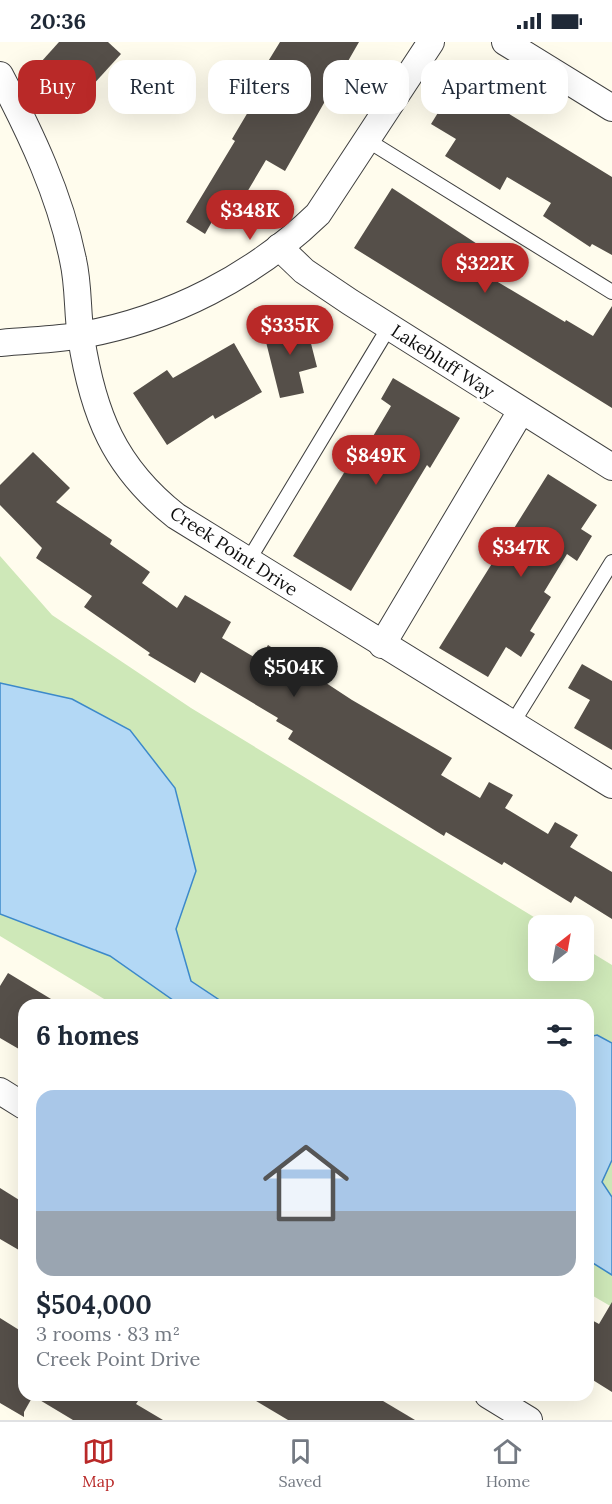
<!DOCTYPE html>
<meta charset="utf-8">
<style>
body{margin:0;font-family:Lora,serif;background:#f2f2f3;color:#1f2937;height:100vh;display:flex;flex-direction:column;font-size:22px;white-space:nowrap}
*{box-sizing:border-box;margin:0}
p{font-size:20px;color:#747a83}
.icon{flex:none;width:33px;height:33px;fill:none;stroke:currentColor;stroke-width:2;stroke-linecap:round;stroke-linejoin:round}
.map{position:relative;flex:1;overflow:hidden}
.details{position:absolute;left:18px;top:957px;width:576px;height:402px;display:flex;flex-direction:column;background:#fff;border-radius:18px;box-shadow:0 6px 24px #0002}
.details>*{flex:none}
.guide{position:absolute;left:18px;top:18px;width:576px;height:54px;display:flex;gap:12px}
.needle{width:39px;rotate:31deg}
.fabs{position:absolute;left:528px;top:873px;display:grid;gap:12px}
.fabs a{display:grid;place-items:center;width:66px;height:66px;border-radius:12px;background:#fff;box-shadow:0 6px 24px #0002;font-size:30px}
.price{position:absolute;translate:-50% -51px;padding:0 14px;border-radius:21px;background:#b92928;color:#fff;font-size:20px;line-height:39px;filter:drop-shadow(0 2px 3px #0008)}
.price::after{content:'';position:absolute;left:50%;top:36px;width:18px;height:14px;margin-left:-9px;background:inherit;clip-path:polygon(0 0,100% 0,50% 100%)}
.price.current{background:#222;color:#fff}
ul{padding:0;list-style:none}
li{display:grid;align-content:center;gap:12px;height:318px;padding:0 18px}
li+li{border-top:2px solid #e0e1e3}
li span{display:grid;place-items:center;height:186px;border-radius:18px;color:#555}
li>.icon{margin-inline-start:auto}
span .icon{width:108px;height:108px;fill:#fffc;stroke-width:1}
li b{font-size:26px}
h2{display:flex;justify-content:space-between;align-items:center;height:72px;padding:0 18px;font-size:26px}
.tag{padding:0 21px;border-radius:18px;background:#fff;box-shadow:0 6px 24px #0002;font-size:21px;line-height:54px}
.tag.current{background:#b92928;color:#fff}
.status{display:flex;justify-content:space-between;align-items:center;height:42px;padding:0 30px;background:#fff;direction:ltr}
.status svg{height:16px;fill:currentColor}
.dock{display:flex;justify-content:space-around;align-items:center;height:84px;border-top:2px solid #e0e1e3;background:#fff;font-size:16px;color:#747a83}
.dock a{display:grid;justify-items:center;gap:3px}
.dock .current{color:#b92928}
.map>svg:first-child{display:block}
.green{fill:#cee8b8}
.water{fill:#b3d8f5;stroke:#3c89ca;stroke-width:1.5}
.building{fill:#554f49}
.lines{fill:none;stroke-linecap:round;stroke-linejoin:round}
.lane-casing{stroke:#404040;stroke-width:16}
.street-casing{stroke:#404040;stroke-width:28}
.lane{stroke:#fff;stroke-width:14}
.street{stroke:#fff;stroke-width:26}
.labels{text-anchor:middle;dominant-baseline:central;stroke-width:6;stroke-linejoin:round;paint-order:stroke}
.street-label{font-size:18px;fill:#0d0d0d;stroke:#fff}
</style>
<div class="status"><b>20:36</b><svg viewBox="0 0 49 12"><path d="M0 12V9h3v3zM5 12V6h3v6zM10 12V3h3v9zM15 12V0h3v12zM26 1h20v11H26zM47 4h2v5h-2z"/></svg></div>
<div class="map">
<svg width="612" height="1378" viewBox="0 0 612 1378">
<rect width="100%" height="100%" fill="#fffced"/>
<!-- green -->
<polygon class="green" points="0,514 52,573 191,666 547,883 538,884 538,928 584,928 584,906 612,923 612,1265 588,1251 588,963 114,963 0,894"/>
<!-- water -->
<g class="water">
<polygon points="0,641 72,657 130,688 175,746 196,829 176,887 191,939 227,963 180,963 110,914 0,872"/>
<polygon points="597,993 612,1001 612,1118 602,1140 612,1155 612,1233 588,1218 588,995"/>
</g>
<!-- building -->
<g class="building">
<polygon points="59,0 108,0 121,12 81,56 41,20"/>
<polygon points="280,0 359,0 285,129 266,118 227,184 214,176 205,192 186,180 235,99 232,97 261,48 253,44"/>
<polygon points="457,40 612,135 612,213 592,202 590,205 543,174 551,161 507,135 500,148 445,114 456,97 431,82"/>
<polygon points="392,146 497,215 486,233 565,280 566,278 593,294 612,264 612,366 354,206"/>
<polygon points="305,278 317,325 299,330 304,351 280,356 263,288"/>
<polygon points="234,301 262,350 215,377 213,373 167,403 133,351 167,328 173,336"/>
<polygon points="393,336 460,376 430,426 427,423 351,549 293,514 361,403 366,406 391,364 381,357"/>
<polygon points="33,410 70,446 56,460 112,498 110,502 150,530 142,541 177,566 185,553 231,580 222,596 259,618 268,603 352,658 452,716 441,733 480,756 489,740 513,753 505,766 548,792 555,780 578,793 570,805 612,830 612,877 575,854 571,861 504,820 502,823 446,790 444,794 288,697 293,689 276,679 278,676 201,630 195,641 148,613 150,611 84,565 92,554 36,516 42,506 0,463 0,443"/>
<polygon points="548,432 597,463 581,487 592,494 577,519 567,512 544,550 551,555 530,589 535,592 521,615 506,605 488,635 439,606"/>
<polygon points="582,622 612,639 612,708 574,686 590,658 568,646"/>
<polygon points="8,931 61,963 24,963 24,1010 0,996 0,944"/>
<polygon points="0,1146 24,1161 24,1211 0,1197"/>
<polygon points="612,1260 612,1350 588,1335 588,1276 599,1282"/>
<polygon points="0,1276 24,1291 24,1353 128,1353 138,1359 136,1362 163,1378 73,1378 33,1354 24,1370 24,1375 0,1361"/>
<polygon points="246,1353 373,1353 415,1378 288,1378"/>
</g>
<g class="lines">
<defs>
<g id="lane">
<polyline points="367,98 612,250"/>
<polyline points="248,519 389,285"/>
<polyline points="512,682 612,520"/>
</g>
<g id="street">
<polyline points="505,0 612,66"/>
<path d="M0,33C31,92 60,153 73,218C79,244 77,270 81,295C93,372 114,425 176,474L612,743"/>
<polyline points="279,205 304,229 350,260 612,425"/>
<path d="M0,301C27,298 55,298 82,293C171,277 254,234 318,172L431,0"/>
<polyline points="382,603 521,369"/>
<polyline points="0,1049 24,1064"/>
<polyline points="488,1353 529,1378"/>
</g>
</defs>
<!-- lane casing -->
<use href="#lane" class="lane-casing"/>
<!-- street casing -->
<use href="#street" class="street-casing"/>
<!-- lane -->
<use href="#lane" class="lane"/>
<!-- street -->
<use href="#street" class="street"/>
</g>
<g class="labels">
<!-- street labels -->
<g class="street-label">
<text transform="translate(443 319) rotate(33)">Lakebluff Way</text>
<text transform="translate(234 509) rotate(33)">Creek Point Drive</text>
</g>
</g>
</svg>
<div class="fabs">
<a><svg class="needle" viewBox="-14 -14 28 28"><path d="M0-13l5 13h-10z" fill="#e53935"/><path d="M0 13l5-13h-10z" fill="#747a83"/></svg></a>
</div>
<b class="price" style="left:250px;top:199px">$348K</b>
<b class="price" style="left:485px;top:252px">$322K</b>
<b class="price" style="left:290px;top:314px">$335K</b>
<b class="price" style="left:376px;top:444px">$849K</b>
<b class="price" style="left:521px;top:536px">$347K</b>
<b class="price current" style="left:294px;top:656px">$504K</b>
<div class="guide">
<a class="tag current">Buy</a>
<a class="tag">Rent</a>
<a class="tag">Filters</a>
<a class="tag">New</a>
<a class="tag">Apartment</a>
</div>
<section class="details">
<h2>6 homes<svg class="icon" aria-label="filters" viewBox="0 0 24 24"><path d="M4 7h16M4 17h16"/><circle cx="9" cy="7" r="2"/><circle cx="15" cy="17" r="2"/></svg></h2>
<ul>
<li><span style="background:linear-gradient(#a9c7e8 65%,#9aa5b1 0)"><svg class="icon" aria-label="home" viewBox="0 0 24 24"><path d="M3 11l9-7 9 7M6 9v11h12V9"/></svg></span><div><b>$504,000</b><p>3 rooms · 83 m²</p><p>Creek Point Drive</p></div></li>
</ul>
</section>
</div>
<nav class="dock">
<a class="current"><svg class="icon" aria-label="map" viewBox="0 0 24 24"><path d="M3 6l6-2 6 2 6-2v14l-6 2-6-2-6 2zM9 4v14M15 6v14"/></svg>Map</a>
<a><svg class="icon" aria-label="saved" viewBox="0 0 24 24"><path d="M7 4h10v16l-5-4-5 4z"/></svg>Saved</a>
<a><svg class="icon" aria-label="home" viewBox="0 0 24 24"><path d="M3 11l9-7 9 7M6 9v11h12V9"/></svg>Home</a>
</nav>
